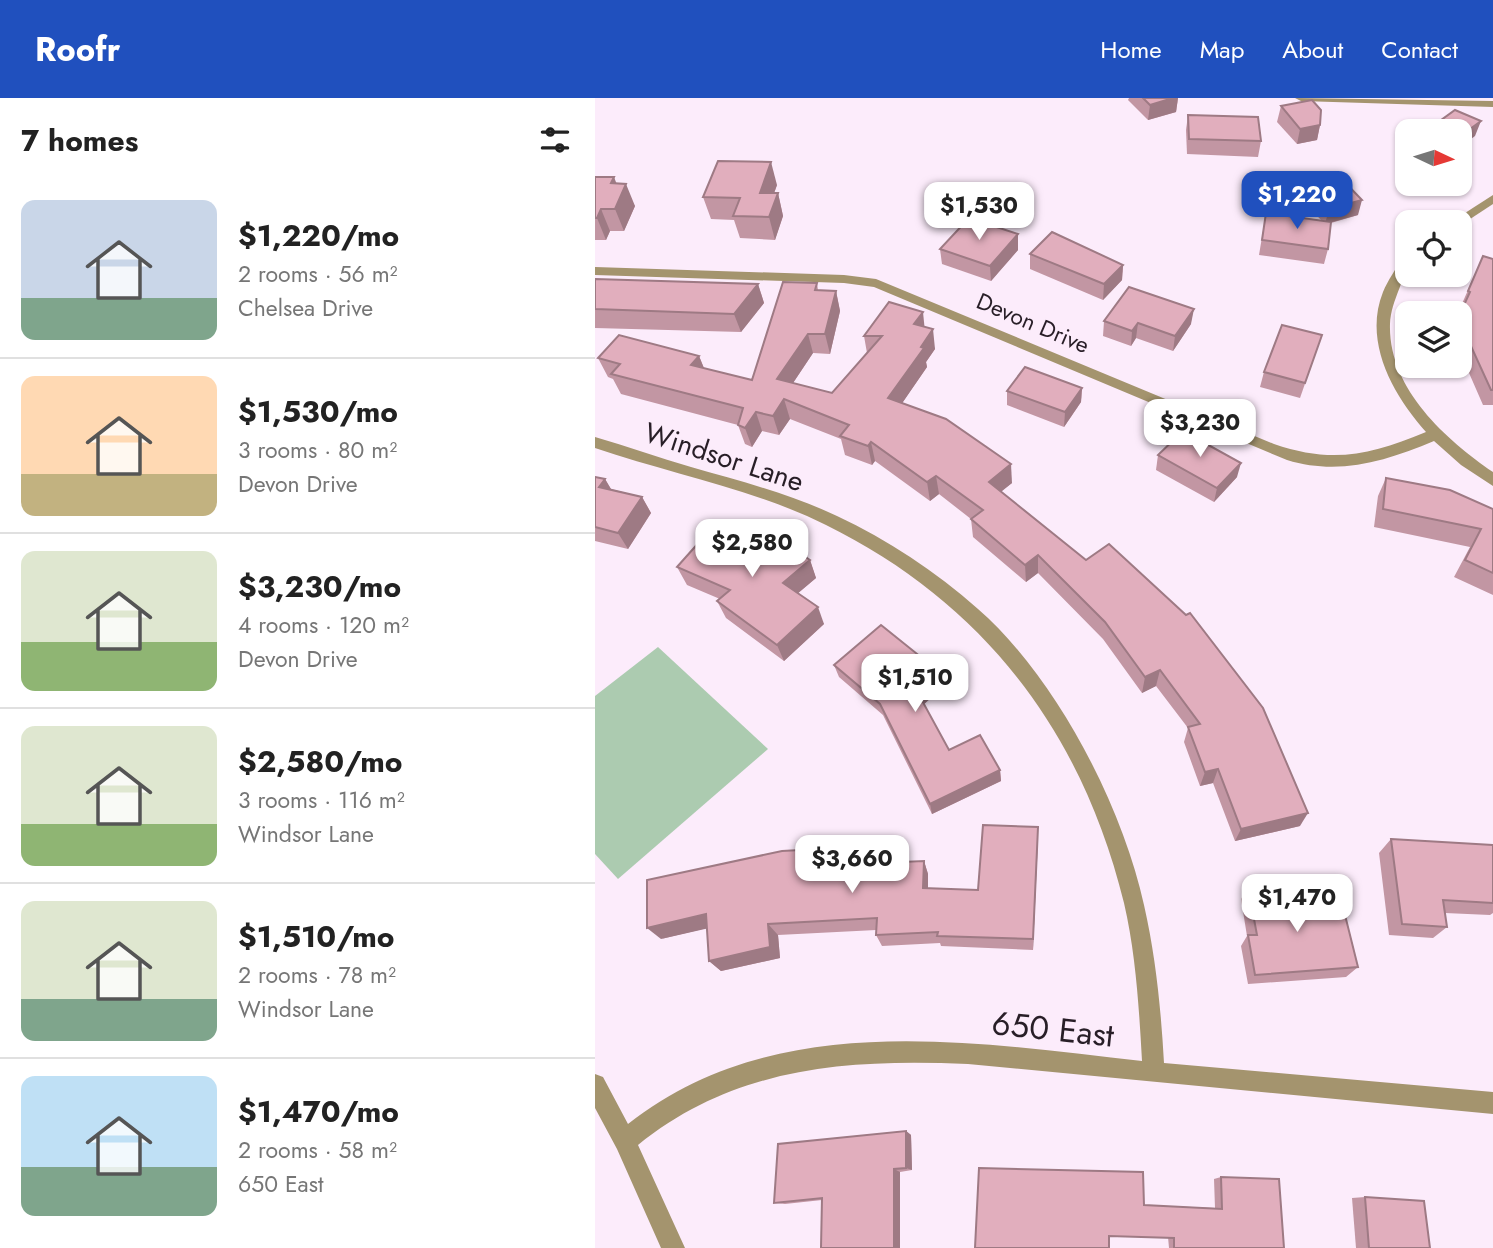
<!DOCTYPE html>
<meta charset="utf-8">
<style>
body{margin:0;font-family:Jost,sans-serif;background:#f6f6f6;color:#222;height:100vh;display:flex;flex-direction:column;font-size:26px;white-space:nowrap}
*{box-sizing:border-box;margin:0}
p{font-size:23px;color:#767676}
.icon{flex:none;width:38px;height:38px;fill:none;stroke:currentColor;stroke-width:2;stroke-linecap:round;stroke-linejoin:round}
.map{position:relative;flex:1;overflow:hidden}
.details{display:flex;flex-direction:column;background:#fff;width:595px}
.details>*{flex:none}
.needle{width:46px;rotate:94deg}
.fabs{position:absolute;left:800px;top:21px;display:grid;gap:14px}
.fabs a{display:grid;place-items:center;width:77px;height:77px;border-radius:14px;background:#fff;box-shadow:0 2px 5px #0004;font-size:35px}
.price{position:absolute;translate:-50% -60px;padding:0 16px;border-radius:14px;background:#fff;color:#222;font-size:23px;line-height:46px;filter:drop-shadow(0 2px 4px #0008)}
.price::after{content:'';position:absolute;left:50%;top:42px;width:21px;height:16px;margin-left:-10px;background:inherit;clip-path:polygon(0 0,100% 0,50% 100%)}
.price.on{background:#2050be;color:#fff}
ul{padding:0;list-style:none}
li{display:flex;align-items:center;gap:21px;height:175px;padding:0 21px}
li+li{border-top:2px solid #e0e0e0}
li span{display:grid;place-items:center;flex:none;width:196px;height:140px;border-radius:14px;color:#555}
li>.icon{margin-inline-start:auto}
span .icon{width:84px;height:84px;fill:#fffc;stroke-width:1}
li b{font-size:30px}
h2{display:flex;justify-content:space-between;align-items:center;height:84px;padding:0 21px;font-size:30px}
header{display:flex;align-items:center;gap:42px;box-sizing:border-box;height:98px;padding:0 35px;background:#2050be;color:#fff}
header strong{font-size:33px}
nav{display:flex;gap:38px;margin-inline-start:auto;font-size:24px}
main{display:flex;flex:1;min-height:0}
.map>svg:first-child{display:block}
.green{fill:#accbb0}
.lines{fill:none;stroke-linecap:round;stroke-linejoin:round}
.minor{fill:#a4946e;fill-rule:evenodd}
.wall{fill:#c296a3}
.shaded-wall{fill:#9e7a84}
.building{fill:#e1aebd;stroke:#9e7a84;stroke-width:2}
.labels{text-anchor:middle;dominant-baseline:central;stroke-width:5;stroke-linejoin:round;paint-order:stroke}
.far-street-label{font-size:23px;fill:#281e27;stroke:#fcecfb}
.street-label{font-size:28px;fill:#281e27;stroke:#fcecfb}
.near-street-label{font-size:33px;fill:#281e27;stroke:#fcecfb}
</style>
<header>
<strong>Roofr</strong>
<nav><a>Home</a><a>Map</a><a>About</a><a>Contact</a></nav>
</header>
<main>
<section class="details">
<h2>7 homes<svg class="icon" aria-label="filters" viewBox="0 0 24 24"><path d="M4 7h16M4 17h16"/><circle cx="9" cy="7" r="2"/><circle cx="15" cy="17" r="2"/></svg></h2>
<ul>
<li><span style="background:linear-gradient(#c9d6e8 70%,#7fa58c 0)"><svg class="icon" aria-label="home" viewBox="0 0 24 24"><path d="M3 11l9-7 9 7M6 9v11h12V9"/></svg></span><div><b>$1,220/mo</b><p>2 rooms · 56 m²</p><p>Chelsea Drive</p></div></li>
<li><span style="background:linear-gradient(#ffd9b3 70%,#c2b280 0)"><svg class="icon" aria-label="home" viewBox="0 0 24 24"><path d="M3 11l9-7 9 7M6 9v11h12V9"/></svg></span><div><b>$1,530/mo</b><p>3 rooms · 80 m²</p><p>Devon Drive</p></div></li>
<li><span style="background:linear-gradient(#dfe7d0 65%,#8fb573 0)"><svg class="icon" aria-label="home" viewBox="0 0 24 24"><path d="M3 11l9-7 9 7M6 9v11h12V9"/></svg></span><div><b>$3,230/mo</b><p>4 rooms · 120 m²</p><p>Devon Drive</p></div></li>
<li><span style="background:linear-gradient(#dfe7d0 70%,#8fb573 0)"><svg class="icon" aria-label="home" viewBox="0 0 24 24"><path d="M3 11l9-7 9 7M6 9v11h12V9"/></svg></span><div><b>$2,580/mo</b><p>3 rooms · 116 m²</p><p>Windsor Lane</p></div></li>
<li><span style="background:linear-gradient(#dfe7d0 70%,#7fa58c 0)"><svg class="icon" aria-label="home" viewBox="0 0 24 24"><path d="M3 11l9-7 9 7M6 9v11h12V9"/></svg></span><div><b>$1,510/mo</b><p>2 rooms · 78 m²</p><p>Windsor Lane</p></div></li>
<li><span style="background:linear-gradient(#bfe0f5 65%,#7fa58c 0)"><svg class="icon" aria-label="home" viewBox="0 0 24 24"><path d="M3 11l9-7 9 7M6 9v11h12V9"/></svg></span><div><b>$1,470/mo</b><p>2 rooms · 58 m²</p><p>650 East</p></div></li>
</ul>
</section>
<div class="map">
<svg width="898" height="1150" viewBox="0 0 898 1150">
<rect width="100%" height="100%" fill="#fcecfb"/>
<!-- green -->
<polygon class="green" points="63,549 173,651 23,781 0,756 0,598"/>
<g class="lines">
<!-- minor -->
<g class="minor">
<polygon points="700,0 898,3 898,9 706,3"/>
<polygon points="898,97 898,106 866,127 856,124"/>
<path d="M812,159C812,182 796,201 795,226C793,290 850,341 898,374V388L866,367L839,343C791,363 744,378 692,362L279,189L249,185L0,177V169L249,177L281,181L679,346C737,366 776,357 831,334C798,297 768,244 788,194C793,182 801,171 807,160Z"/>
<path d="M0,339C32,348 64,360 96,369C145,383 196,396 242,418C293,442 340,473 383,511C461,579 527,707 549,807C561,860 566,912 569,965L898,994V1016L373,966C253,961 141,968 43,1047L90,1150H66L22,1051L0,1010V976L8,979L33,1026C180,910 375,944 547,963C544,910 541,857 529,805C487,634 389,505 231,427C159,391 76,376 0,350Z"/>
</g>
</g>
<!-- wall -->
<g class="wall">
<polygon points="534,0 583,0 581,14 553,22 533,2"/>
<polygon points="686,8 725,27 722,42 702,46 682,24"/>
<polygon points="593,17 666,43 663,59 592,56 591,32"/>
<polygon points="812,47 812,63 806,63 811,48"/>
<polygon points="0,79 21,85 40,108 29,133 15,133 11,142 0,142"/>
<polygon points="708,84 763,117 736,125 733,151 729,166 664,157 671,115 726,122 704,99"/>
<polygon points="182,87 179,95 183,95 188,118 180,142 145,140 139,122 116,121 108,99"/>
<polygon points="423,136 423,152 396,183 347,166 345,151"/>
<polygon points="435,156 528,167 527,182 508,202 435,171"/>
<polygon points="888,158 898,161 898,307 888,307 864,252 864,217 868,209 866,208"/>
<polygon points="0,181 163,186 169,205 146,234 0,230"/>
<polygon points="222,185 223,192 241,193 245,213 235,256 218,255 198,285 237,295 272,255 269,238 330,229 340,251 331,264 332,269 307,305 417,385 406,393 705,728 640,743 618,685 605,688 589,644 593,630 561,588 547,595 508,541 443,475 431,484 378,439 376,421 344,396 335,403 280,363 277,367 250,357 246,341 195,321 184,337 167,333 157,349 150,346 143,327 26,296 18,281 13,279 3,260 104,258 109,270 157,282"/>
<polygon points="509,223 596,226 578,253 541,240 536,248 508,238"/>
<polygon points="727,237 705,300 665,289 669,274"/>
<polygon points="487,290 486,304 469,329 412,307 412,293"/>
<polygon points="563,357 642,379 619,404 561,372"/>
<polygon points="0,379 10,381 16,391 47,399 56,415 33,451 0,443"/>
<polygon points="791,380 898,411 898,497 859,479 875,449 779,429 783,398"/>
<polygon points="215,462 221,480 203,495 229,526 189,563 131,520 122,503 125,501 92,487 82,469"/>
<polygon points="239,567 347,576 349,588 329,606 354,652 405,672 406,683 337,716 288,617 244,579"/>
<polygon points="443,729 438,852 346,848 345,845 287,848 281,837 281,832 183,837 185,860 126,873 114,863 112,830 66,841 267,762 267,766 329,763 333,776 333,790 383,792"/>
<polygon points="796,741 898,747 898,815 895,817 850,815 852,829 838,840 794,837 784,755"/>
<polygon points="653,789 705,813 763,869 751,879 653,886 646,848 652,838 646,801"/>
<polygon points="311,1033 316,1037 317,1072 305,1074 305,1150 226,1150 227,1102 190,1106 179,1105"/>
<polygon points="626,1079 689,1150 574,1150 573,1139 514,1138 380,1150 549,1107 620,1110 619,1081"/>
<polygon points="770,1099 835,1150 761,1150 757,1100"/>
</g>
<!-- shaded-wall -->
<g class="shaded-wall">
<polygon points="578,0 583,0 581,14 553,22 555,7"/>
<polygon points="886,23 880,38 864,50 864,39"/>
<polygon points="725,27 722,42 702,46 705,31"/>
<polygon points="176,64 182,87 171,117 165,95"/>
<polygon points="19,79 26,97 31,86 40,108 29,133 20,111 16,85"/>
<polygon points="183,95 188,118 180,142 174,119"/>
<polygon points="767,102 763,117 730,126 734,111"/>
<polygon points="6,111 15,133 11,142 2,120"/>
<polygon points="423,136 423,152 396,183 395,168"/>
<polygon points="528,167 527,182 508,202 509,186"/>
<polygon points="163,186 169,205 146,234 139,216"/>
<polygon points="241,193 245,213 235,256 230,236"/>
<polygon points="599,211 596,226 578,253 580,238"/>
<polygon points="328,214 330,234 319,226"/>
<polygon points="543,225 541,240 536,248 537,233"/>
<polygon points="338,231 340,251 331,264 332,269 297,320 293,300"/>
<polygon points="213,236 218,255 188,300 182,281"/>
<polygon points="104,258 112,278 96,267"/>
<polygon points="487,290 486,304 469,329 470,314"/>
<polygon points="189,301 195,321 184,337 178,318"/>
<polygon points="161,314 167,333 157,349 150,330"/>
<polygon points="276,344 280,363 277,367 273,348"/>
<polygon points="646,365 642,379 619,404 622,390"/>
<polygon points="416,366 417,385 396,402 394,384"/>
<polygon points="341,378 344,396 335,403 332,384"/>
<polygon points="10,381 20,398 4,389"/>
<polygon points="47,399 56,415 33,451 23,435"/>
<polygon points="443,457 443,475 431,484 430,467"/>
<polygon points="215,462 221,480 195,502 188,485"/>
<polygon points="223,509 229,526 189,563 182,547"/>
<polygon points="565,572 561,588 547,595 550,579"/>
<polygon points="347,576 349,588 327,608 324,597"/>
<polygon points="623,671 618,685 605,688 610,674"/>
<polygon points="405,672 406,683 337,716 335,706"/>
<polygon points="713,715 705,728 640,743 646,731"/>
<polygon points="443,729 443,742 438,852 438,841"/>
<polygon points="260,749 267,762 266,779 260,766"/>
<polygon points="329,763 333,776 333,802 328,790"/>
<polygon points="111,816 123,828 66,841 52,830"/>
<polygon points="173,826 183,837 185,860 126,873 114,863"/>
<polygon points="311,1033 316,1037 317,1072 311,1070"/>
<polygon points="299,1071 305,1074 305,1150 299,1150"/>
</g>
<!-- building -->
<g class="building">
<polygon points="548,0 578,0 555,7"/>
<polygon points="717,2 726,12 725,27 705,31 686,8"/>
<polygon points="860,12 886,23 864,39 864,33 831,33"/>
<polygon points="593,17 663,19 666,43 594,41"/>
<polygon points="123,63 176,64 165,95 183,95 174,119 138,118 145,100 108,99"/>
<polygon points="741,75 767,102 734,111 708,84"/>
<polygon points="0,79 19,79 16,85 31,86 20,111 6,111 2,120 0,120"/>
<polygon points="671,115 736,124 733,151 667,142"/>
<polygon points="374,120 423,136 395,168 345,151"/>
<polygon points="457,134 528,167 509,186 435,156"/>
<polygon points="888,158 898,161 898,292 896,292 864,222 864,218 875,194 873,193"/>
<polygon points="0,181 163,186 139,216 0,211"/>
<polygon points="188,184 222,185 220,192 241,193 230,236 213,236 182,281 237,295 287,238 269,238 294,204 328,214 319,226 338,231 326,249 329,250 293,300 351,321 416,366 394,384 491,462 514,446 591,517 595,515 668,610 713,715 646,731 623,671 610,674 593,629 605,626 565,572 550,579 510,524 443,457 430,467 376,421 388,412 341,378 332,384 276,344 273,348 245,338 254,327 189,301 178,318 161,314 150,330 143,327 148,310 16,276 25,266 3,260 24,237 104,258 96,267 157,282"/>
<polygon points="534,189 599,211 580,238 543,225 537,233 509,223"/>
<polygon points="687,227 727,237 710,285 669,274"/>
<polygon points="430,269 487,290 470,314 412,293"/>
<polygon points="588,333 646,365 622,390 563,357"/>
<polygon points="0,379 10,381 4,389 47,399 23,435 0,429"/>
<polygon points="791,380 855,392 898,411 898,475 870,462 886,431 788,411"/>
<polygon points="123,423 186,449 190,445 215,462 188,485 223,509 182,547 122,503 135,492 82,469"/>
<polygon points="286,527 347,576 324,597 354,652 385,637 405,672 335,706 285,606 239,567"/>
<polygon points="388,727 443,729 438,841 342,838 343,834 281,837 282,820 173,826 175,849 114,863 111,816 52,830 52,782 187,753 260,749 260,766 329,763 328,790 383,792"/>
<polygon points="796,741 898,747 898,805 848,802 852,829 807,826"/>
<polygon points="699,786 705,813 748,809 763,869 660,877 653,837 662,837 653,789"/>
<polygon points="311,1033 311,1070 299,1071 299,1150 226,1150 227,1100 179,1105 183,1046"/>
<polygon points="384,1070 548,1074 549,1107 627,1111 626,1079 684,1081 689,1150 579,1150 579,1140 514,1138 514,1150 380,1150"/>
<polygon points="770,1099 829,1103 835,1150 774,1150"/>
</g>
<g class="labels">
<!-- far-street labels -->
<g class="far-street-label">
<text transform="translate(438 225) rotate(23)">Devon Drive</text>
</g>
<!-- street labels -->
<g class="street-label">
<text transform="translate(129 359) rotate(18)">Windsor Lane</text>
</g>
<!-- near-street labels -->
<g class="near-street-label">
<text transform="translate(458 931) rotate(6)">650 East</text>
</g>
</g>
</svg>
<div class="fabs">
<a><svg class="needle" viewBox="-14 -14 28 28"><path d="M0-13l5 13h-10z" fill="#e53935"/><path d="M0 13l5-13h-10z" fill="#767676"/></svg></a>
<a><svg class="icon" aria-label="locate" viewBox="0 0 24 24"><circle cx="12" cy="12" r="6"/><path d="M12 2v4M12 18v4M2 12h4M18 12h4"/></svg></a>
<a><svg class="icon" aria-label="layers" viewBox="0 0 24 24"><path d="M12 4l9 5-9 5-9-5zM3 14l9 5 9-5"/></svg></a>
</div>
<b class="price on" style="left:702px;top:133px">$1,220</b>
<b class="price" style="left:384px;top:144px">$1,530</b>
<b class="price" style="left:605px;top:361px">$3,230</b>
<b class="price" style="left:157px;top:481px">$2,580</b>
<b class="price" style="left:320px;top:616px">$1,510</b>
<b class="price" style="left:257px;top:797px">$3,660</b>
<b class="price" style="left:702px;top:836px">$1,470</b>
</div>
</main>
